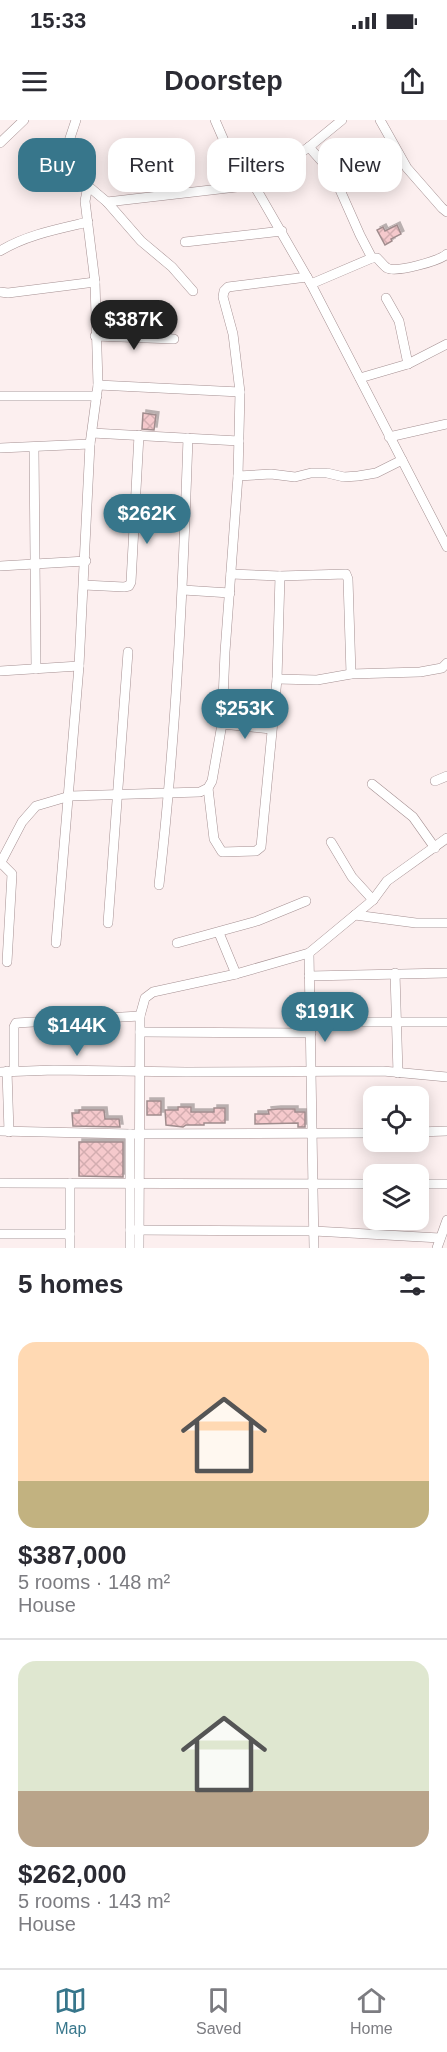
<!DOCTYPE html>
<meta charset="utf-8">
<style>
body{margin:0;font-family:Arial,sans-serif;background:#f7f7f7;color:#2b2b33;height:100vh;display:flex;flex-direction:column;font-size:22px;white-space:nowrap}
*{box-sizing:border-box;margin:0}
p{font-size:20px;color:#7c7c81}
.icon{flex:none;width:33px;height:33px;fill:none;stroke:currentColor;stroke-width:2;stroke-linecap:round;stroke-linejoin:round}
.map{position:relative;height:1128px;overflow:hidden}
.sheet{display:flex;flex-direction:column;background:#fff;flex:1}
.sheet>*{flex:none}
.banner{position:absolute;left:18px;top:18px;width:411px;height:54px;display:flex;gap:12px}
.fabs{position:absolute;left:363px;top:966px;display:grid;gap:12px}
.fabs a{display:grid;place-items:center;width:66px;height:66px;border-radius:12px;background:#fff;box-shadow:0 3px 15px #0003;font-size:30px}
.price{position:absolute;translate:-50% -51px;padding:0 14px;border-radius:21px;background:#37768b;color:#fff;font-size:20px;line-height:39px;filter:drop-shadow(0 2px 3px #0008)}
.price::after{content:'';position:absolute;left:50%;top:36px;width:18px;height:14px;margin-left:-9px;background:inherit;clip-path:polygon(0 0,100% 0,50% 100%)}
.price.current{background:#222;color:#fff}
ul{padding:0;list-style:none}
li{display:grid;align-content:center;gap:12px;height:318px;padding:0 18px}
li+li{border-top:2px solid #e1e1e2}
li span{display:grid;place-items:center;height:186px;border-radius:18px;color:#555}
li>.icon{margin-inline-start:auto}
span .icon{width:108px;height:108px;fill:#fffc;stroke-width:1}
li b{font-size:26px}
h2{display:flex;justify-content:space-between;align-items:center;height:72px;padding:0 18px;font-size:26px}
.tag{padding:0 21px;border-radius:18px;background:#fff;box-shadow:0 3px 15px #0003;font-size:21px;line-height:54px}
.tag.current{background:#37768b;color:#fff}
.status{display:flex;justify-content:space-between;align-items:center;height:42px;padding:0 30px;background:#fff;direction:ltr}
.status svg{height:16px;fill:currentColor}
header{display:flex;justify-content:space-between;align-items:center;height:78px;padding:0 18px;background:#fff;font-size:27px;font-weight:700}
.menu{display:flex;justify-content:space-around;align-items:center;height:84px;border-top:2px solid #e1e1e2;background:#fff;font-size:16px;color:#7c7c81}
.menu a{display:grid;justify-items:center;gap:3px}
.menu .current{color:#37768b}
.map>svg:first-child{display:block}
.building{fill:url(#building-cross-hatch);stroke:#a08c8d;stroke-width:1.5;filter:url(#shadow)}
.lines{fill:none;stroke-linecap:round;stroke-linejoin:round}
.minor-casing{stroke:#a59092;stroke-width:10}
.minor{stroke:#fff;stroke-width:9}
</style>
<div class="status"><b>15:33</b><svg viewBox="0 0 49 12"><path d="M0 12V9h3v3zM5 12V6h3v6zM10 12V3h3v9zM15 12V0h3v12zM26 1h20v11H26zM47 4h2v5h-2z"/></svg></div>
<header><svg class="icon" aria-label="menu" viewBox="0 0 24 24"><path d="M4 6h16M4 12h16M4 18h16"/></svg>Doorstep<svg class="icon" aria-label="share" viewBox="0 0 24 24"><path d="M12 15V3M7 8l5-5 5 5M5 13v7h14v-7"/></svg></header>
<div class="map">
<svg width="447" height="1128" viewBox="0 0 447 1128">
<defs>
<pattern id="building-cross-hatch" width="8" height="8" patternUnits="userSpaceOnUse" patternTransform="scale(1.5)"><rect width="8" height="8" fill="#f5c9cc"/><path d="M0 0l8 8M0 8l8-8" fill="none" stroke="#d3adb0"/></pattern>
<filter id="shadow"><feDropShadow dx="3" dy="-3" stdDeviation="0" flood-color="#0004"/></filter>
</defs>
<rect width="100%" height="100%" fill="#fcefef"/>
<!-- building -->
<g class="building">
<polygon points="397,105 401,114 391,119 392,121 385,125 377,110 383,107 385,111"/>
<polygon points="143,293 156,295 154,310 142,309"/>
<rect x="147" y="981" width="14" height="14"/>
<polygon points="178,987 191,987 191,992 214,992 214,988 225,988 225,1003 204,1003 204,1005 186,1005 183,1007 166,1005 165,990 178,990"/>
<polygon points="278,989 295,989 295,992 305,992 305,1007 298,1007 298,1003 255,1004 255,994 269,994 268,990"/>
<polygon points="79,990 104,990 105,999 119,999 120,1007 73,1006 72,993 79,993"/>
<polygon points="79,1022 123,1022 123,1057 79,1056"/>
</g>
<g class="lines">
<defs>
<g id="minor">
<polyline points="76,0 67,27 70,48 82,57 88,66 107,82 141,121 172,147 193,171"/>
<polyline points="215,0 225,23 254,65 311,164 447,427"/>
<polyline points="380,0 407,48 442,88 447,92"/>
<polyline points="0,23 24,0"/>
<path d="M309,27L333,54L360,115L372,138H377C380,141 384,146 387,148C396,153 439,141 447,134"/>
<polyline points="107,82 254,65 309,27 342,0"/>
<polyline points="185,122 282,111"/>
<path d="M0,131C26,115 58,109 88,102"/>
<polyline points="311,164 372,138"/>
<polyline points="0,172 8,173 95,162"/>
<polyline points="386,178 399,201 408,244"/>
<polyline points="95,216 174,219"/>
<polyline points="360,258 408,244 447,224"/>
<polyline points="98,265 240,272"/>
<polyline points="0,276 97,276"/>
<polyline points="92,313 239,321"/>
<polyline points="389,317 447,304"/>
<polyline points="0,328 90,324"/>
<polyline points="34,328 36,549"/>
<polyline points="238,356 271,354 295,357 311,353 327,353 344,357 358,356 376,353 402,340"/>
<polyline points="0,446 86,441"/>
<polyline points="231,454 280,456 346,454 348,459 351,554"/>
<polyline points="84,465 124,467 129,466 131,462 139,315"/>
<polyline points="183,470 230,473"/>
<polyline points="0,551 79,546"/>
<polyline points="277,559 317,560 351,554 420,552 442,548 447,543"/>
<polyline points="222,604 271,609"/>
<polyline points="435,661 447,656"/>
<polyline points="372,664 413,697 435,728"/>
<polyline points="208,668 214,719 222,732 256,731 261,727 277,559 280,456"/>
<polyline points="331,722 352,757 373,780"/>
<polyline points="1,743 12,754 7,842"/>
<polyline points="0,744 22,702 36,686 70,676 200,672 208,668 212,661 222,604 225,532 238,356 240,272 233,214 223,177 224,171 228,167 307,157"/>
<path d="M159,765C176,616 183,467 188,318"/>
<polyline points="355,795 416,803 447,803"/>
<polyline points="108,803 128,532"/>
<polyline points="219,813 236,854"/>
<polyline points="56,823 79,546 90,324 98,265 95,162 85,81 88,66"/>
<polyline points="177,823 257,801 306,781"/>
<polyline points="309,833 314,1128"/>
<polyline points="395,853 398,953"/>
<polyline points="309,856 447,853"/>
<polyline points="311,902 447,902"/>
<polyline points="140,912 311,913"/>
<polyline points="14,950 14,907 16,903 140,896"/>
<polyline points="7,951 9,1012"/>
<polyline points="0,952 54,950 186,952 383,951 447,957"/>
<polyline points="0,1011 130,1014 374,1013"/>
<polyline points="418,1012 447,1011"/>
<polyline points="0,1063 374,1064"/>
<polyline points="70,1063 70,1128"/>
<polyline points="418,1064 447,1064"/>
<polyline points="130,1110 314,1111 440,1118"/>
<polyline points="0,1114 70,1114"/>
<polyline points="130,1128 130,1014"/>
<polyline points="139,1128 140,896 145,878 153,872 236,854 309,833 373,780 387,761 447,718"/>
<polyline points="437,1128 447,1100"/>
</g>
</defs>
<!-- minor casing -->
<use href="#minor" class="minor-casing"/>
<!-- minor -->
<use href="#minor" class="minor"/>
</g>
</svg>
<div class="fabs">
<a><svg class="icon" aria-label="locate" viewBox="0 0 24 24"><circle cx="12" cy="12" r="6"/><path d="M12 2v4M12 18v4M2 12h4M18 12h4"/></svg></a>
<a><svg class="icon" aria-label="layers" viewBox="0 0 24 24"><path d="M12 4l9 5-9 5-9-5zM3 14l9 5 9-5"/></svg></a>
</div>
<b class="price current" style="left:134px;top:231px">$387K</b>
<b class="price" style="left:147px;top:425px">$262K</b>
<b class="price" style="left:245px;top:620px">$253K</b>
<b class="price" style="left:325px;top:923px">$191K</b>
<b class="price" style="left:77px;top:937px">$144K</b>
<div class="banner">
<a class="tag current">Buy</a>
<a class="tag">Rent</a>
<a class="tag">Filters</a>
<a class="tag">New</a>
</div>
</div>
<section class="sheet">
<h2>5 homes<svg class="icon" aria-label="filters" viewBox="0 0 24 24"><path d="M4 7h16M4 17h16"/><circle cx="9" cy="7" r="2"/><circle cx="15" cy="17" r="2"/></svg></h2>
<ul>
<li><span style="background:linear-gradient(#ffd9b3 75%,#c2b280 0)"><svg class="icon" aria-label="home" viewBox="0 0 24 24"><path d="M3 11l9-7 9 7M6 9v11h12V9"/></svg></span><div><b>$387,000</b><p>5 rooms · 148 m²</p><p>House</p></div></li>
<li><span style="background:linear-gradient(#dfe7d0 70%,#b9a48a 0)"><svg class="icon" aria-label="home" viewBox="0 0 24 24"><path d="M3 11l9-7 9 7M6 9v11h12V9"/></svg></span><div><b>$262,000</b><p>5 rooms · 143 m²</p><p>House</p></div></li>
</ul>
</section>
<nav class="menu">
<a class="current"><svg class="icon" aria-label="map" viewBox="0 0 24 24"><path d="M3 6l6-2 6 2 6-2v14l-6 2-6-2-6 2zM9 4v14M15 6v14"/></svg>Map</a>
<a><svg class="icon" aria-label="saved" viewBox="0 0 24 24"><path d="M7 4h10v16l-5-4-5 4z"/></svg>Saved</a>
<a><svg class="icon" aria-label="home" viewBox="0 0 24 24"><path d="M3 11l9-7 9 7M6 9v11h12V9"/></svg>Home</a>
</nav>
